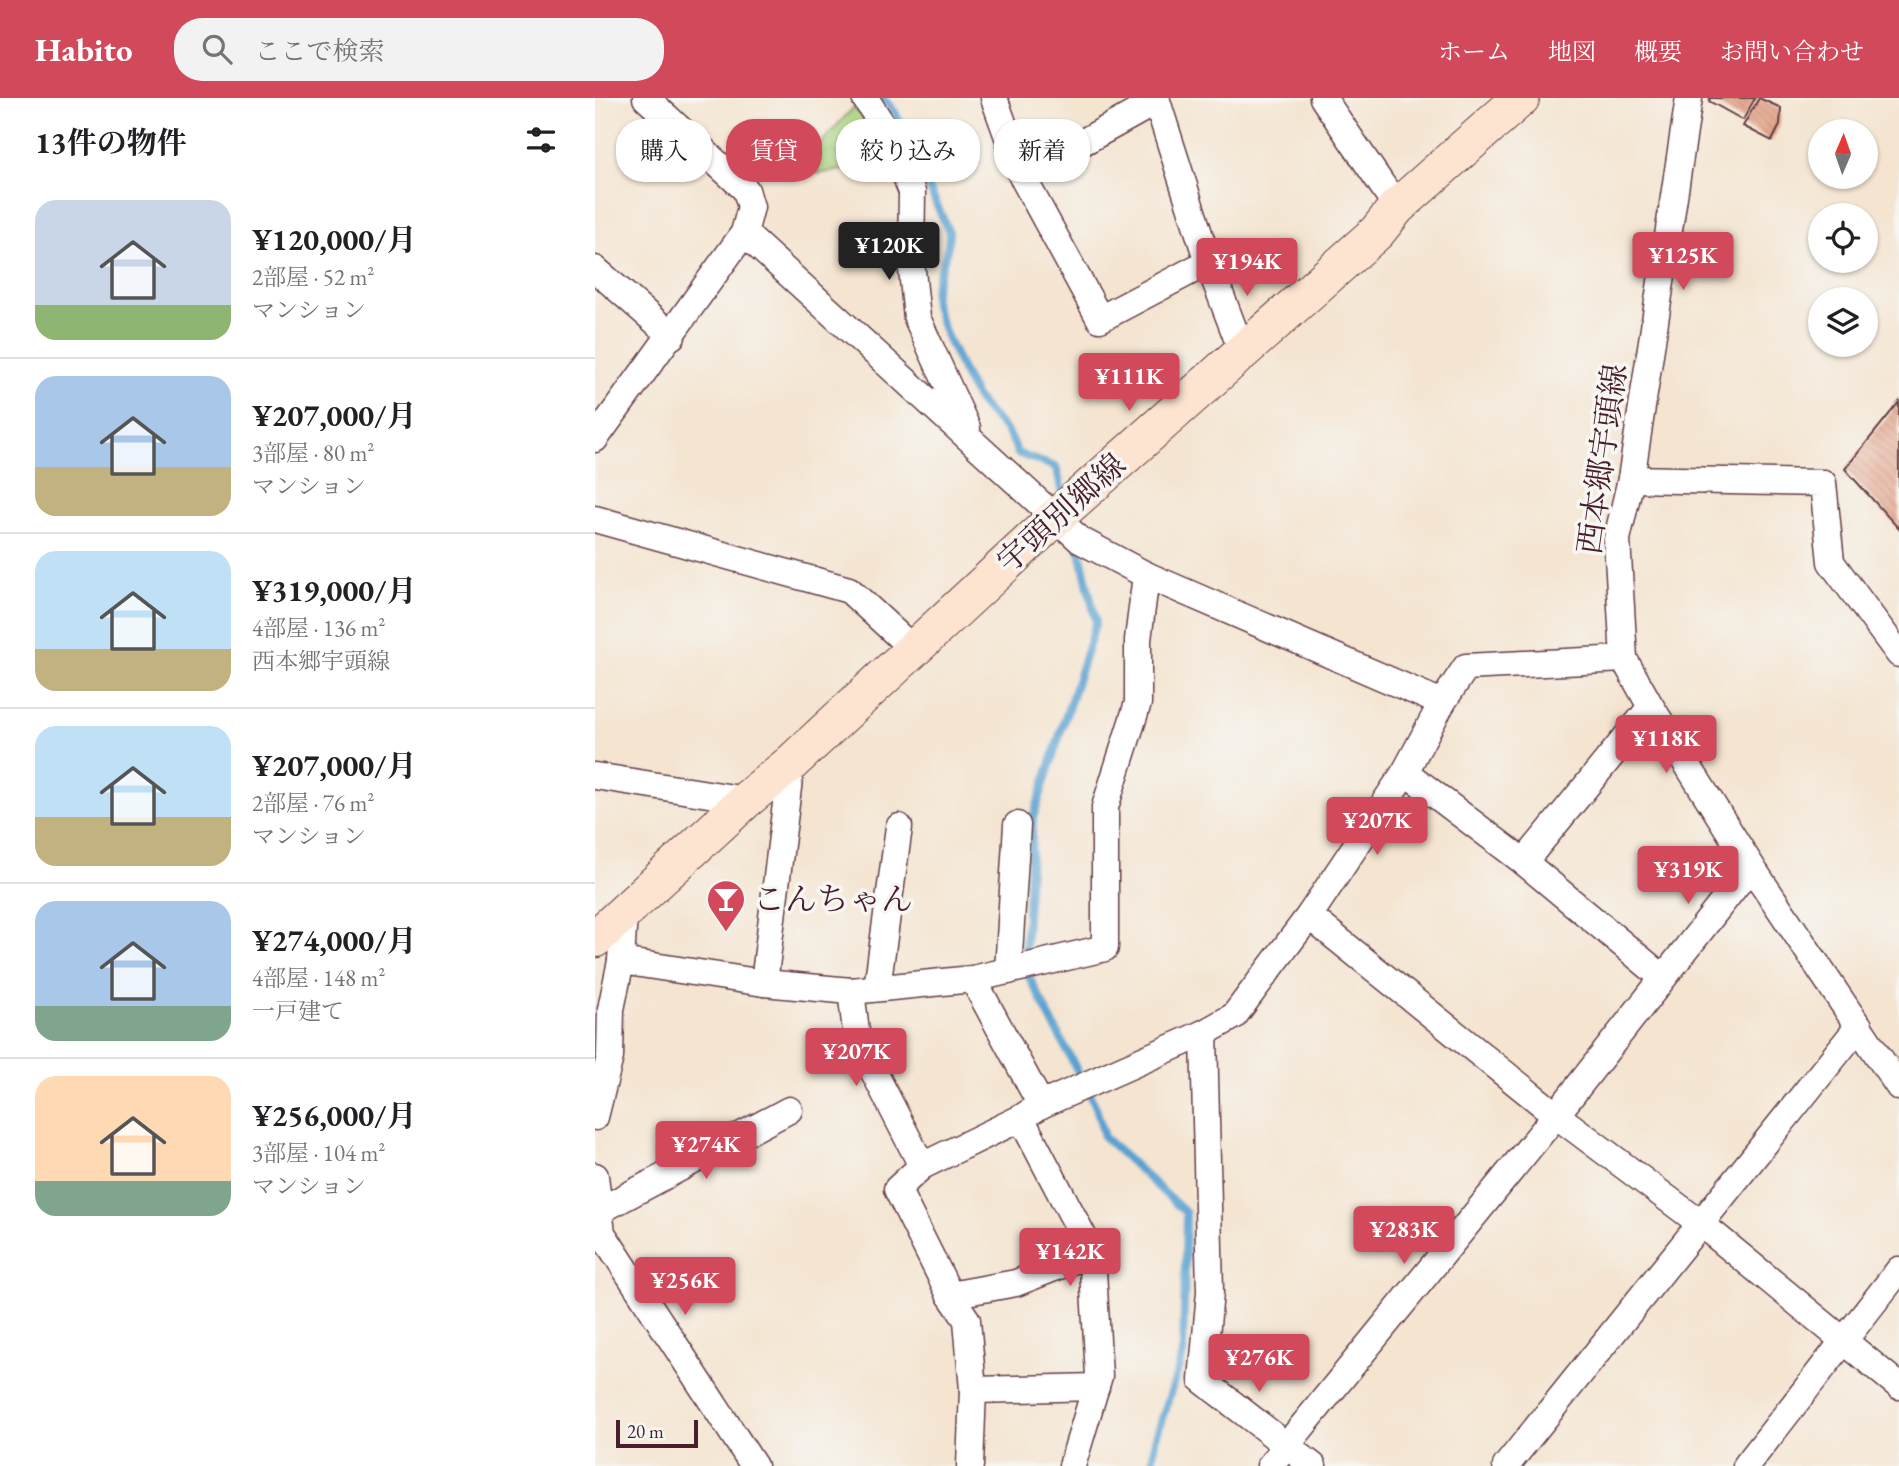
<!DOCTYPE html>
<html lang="ja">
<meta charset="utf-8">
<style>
body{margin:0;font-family:"EB Garamond","Noto Serif JP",serif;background:#f2f2f2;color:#202124;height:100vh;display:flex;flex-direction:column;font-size:26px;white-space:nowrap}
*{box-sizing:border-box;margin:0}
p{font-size:23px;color:#757577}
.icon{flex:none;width:38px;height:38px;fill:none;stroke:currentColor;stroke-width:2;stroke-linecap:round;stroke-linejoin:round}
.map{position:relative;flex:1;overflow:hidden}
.panel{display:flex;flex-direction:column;background:#fff;width:595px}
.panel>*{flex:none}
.guide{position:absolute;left:21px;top:21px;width:665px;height:63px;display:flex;gap:14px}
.needle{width:46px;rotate:2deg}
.controls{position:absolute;left:1213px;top:21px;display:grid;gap:14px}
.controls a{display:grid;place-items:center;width:70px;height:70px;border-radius:50%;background:#fff;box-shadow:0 2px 5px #0004;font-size:35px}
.scale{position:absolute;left:21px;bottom:18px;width:82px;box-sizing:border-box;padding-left:7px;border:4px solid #4a1f2b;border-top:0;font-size:19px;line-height:24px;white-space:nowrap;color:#4a1f2b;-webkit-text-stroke:5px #f6f6f2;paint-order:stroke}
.price{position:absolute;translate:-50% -60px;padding:0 16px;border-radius:7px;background:#d1495b;color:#fff;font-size:23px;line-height:46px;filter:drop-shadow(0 2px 4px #0008)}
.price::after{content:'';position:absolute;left:50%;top:42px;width:21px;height:16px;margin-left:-10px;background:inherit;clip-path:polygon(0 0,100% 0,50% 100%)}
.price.active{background:#222;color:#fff}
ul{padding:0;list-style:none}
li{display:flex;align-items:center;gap:21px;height:175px;padding:0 35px}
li+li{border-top:2px solid #e0e0e0}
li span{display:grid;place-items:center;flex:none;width:196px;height:140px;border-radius:21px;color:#555}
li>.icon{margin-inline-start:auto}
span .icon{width:84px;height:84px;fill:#fffc;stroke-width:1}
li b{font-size:30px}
h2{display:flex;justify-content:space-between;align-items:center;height:84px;padding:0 35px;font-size:30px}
.tag{padding:0 24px;border-radius:28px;background:#fff;box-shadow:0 2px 5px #0004;font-size:24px;line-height:63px}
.tag.active{background:#d1495b;color:#fff}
header{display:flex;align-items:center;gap:42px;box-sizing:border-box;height:98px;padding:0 35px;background:#d1495b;color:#fff}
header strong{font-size:33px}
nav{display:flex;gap:38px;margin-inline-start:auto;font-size:24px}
.search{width:490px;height:63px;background:#f2f2f2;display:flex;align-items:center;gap:18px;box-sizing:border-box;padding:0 24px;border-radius:28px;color:#757577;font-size:26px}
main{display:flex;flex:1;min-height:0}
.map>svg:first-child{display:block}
.park{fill:url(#park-crowns);stroke:#787854;stroke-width:2}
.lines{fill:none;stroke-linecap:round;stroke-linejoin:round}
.stream{stroke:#5aa2d1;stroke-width:8}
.building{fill:url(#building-back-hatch)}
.street-casing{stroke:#643d44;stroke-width:29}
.secondary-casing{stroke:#643d44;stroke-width:39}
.street{stroke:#fff;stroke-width:26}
.secondary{stroke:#fde4d1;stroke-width:37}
.labels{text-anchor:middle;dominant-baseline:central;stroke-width:7;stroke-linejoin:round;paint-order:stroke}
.street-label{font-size:32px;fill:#4a1f2b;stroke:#f6f6f2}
.poi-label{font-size:32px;fill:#4a1f2b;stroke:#f6f6f2;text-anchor:start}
</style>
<header>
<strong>Habito</strong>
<div class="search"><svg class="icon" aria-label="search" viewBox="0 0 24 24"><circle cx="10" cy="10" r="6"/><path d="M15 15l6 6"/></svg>ここで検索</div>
<nav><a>ホーム</a><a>地図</a><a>概要</a><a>お問い合わせ</a></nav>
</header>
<main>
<section class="panel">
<h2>13件の物件<svg class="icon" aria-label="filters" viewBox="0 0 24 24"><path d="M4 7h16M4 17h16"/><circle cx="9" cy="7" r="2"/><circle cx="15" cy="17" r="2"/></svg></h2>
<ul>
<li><span style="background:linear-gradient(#c9d6e8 75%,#8fb573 0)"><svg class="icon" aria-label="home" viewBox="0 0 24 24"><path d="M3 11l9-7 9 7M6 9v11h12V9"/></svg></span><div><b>¥120,000/月</b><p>2部屋 · 52 m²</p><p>マンション</p></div></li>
<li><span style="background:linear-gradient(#a9c7e8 65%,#c2b280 0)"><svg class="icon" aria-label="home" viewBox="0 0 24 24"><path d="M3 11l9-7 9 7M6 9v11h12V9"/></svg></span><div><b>¥207,000/月</b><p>3部屋 · 80 m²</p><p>マンション</p></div></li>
<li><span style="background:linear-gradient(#bfe0f5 70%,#c2b280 0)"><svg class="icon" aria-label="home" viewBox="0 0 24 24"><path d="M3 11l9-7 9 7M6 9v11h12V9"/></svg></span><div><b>¥319,000/月</b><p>4部屋 · 136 m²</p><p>西本郷宇頭線</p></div></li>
<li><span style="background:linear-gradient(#bfe0f5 65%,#c2b280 0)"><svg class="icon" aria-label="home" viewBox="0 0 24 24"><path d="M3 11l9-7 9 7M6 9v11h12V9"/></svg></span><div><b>¥207,000/月</b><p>2部屋 · 76 m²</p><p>マンション</p></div></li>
<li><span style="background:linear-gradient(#a9c7e8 75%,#7fa58c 0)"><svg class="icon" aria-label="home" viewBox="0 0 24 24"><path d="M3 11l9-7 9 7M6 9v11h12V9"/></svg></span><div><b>¥274,000/月</b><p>4部屋 · 148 m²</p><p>一戸建て</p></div></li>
<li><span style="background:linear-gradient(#ffd9b3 75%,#7fa58c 0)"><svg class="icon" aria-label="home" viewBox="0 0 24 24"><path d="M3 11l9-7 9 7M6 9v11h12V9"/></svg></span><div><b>¥256,000/月</b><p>3部屋 · 104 m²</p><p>マンション</p></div></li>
</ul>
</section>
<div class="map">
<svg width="1304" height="1368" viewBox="0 0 1304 1368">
<defs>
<pattern id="park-crowns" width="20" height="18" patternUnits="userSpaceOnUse" patternTransform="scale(1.75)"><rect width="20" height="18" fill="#a6d07c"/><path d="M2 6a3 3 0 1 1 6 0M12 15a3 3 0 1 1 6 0" fill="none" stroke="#90b26b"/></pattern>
<pattern id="building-back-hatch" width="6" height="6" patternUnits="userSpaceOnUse" patternTransform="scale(1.75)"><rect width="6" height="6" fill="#e39b7f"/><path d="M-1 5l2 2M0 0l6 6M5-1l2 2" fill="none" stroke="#ba7e68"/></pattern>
</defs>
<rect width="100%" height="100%" fill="#f6f6f2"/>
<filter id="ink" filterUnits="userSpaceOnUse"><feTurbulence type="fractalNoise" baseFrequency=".0143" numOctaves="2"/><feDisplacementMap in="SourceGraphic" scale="14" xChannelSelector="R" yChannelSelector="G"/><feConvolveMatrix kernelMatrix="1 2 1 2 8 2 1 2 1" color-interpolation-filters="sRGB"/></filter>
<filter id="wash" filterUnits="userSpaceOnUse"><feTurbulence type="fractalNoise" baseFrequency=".00686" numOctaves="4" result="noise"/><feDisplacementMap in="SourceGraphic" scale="28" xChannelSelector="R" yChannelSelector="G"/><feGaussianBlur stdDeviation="1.57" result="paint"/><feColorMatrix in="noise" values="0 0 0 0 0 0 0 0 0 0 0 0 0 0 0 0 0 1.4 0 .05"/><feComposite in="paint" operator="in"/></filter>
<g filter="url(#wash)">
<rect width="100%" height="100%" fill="#f4e4d0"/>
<!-- park -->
<polygon class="park" points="259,9 271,22 294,65 194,80"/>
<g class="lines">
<!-- stream -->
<g class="stream">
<path d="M288,0L300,14L354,134C355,158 338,181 339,202C340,215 373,287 382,300C395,320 417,331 422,355L461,369L469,400"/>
<polyline points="484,449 501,524 438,720 429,869 501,1009 509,1039 591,1115 588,1256 560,1342 557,1368"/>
</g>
</g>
<g id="blocks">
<!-- building -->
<g class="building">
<polygon points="1115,0 1160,0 1148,22 1114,3"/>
<polygon points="1164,0 1186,10 1185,27 1177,43 1148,28"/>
<polygon points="1304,304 1304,431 1250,371"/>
</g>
</g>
</g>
<g filter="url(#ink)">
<use href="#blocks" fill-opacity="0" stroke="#643d44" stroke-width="2"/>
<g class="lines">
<defs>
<g id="street">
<polyline points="270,0 296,40 317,94 316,163 322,220 372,330"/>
<polyline points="399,0 427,78 505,221 613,164"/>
<polyline points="561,0 613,164 647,253"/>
<polyline points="728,0 802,109"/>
<polyline points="1094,0 1036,381 1022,441 1029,561 1056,609 1156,768 1304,989"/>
<polyline points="427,78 562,3"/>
<polyline points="149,135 485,442 551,477 847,605"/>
<polyline points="0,171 77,238"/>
<polyline points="0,341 149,135 156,109 151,92 51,0"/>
<polyline points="1036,381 1228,385 1236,464 1304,556"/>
<polyline points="0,421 254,492 319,552"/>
<polyline points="810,674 929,764 1067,879"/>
<polyline points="0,678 151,702"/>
<polyline points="929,764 1056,609"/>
<polyline points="714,818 961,1017 1105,1125 1304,1288"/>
<polyline points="26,863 169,885 256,893 378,881 510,850 510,709 543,605 543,542 551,477"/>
<polyline points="413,873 422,727"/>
<polyline points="378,881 446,1007"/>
<polyline points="169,885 196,665"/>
<polyline points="282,890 304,729"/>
<polyline points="256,893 262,941 327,1068"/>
<polyline points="609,935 615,1194 607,1282 718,1368"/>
<polyline points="0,1019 15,959 16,911 26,863 29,815"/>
<polyline points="426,1020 497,1155 504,1278 477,1368"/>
<polyline points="0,1078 7,1135 159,1368"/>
<polyline points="4,1113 194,1012"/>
<polyline points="355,1197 421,1185 497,1155"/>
<polyline points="378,1292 501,1289"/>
<polyline points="375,1368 378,1292 372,1222 355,1197 302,1091 327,1068 426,1020 446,1007 609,935 639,918 714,818 810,674 847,605 871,569 1029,561"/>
<polyline points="675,1368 961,1017 1156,768"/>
<polyline points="911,1368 1264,928"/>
<polyline points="1151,1368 1304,1172"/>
</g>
<polyline id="secondary" points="0,841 151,702 196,665 460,420 782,134 802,109 926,0"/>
</defs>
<!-- street casing -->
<use href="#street" class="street-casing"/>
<!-- secondary casing -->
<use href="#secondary" class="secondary-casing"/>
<!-- street -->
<use href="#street" class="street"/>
<!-- secondary -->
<use href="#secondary" class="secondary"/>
</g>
</g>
<!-- icons -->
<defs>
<symbol id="bar-pin" viewBox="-11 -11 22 30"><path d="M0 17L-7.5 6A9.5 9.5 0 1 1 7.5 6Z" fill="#d1495b" stroke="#f6f6f2"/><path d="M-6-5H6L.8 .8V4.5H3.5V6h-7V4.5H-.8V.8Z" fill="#fff"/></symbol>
</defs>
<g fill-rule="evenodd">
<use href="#bar-pin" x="109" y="779" width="44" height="60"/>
</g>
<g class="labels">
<!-- street labels -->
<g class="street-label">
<text transform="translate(1007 361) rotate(-82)">西本郷宇頭線</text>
<text transform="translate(466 415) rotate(-42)">宇頭別郷線</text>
</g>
<!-- poi labels -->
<g class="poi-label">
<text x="158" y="801">こんちゃん</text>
</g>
</g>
</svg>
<div class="controls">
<a><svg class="needle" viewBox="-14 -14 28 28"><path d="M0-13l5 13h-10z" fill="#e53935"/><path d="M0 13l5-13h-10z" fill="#757577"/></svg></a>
<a><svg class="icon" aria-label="locate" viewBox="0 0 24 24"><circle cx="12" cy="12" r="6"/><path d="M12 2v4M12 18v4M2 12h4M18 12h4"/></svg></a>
<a><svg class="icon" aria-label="layers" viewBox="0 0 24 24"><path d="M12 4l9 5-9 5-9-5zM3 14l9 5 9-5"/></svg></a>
</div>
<div class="scale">20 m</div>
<b class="price active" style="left:294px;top:184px">¥120K</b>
<b class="price" style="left:1088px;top:194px">¥125K</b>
<b class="price" style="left:652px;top:200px">¥194K</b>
<b class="price" style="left:534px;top:315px">¥111K</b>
<b class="price" style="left:1071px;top:677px">¥118K</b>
<b class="price" style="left:782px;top:759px">¥207K</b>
<b class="price" style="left:1093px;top:808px">¥319K</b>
<b class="price" style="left:261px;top:990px">¥207K</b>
<b class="price" style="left:111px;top:1083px">¥274K</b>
<b class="price" style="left:809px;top:1168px">¥283K</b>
<b class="price" style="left:475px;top:1190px">¥142K</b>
<b class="price" style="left:90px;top:1219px">¥256K</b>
<b class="price" style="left:664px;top:1296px">¥276K</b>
<div class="guide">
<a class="tag">購入</a>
<a class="tag active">賃貸</a>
<a class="tag">絞り込み</a>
<a class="tag">新着</a>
</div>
</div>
</main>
